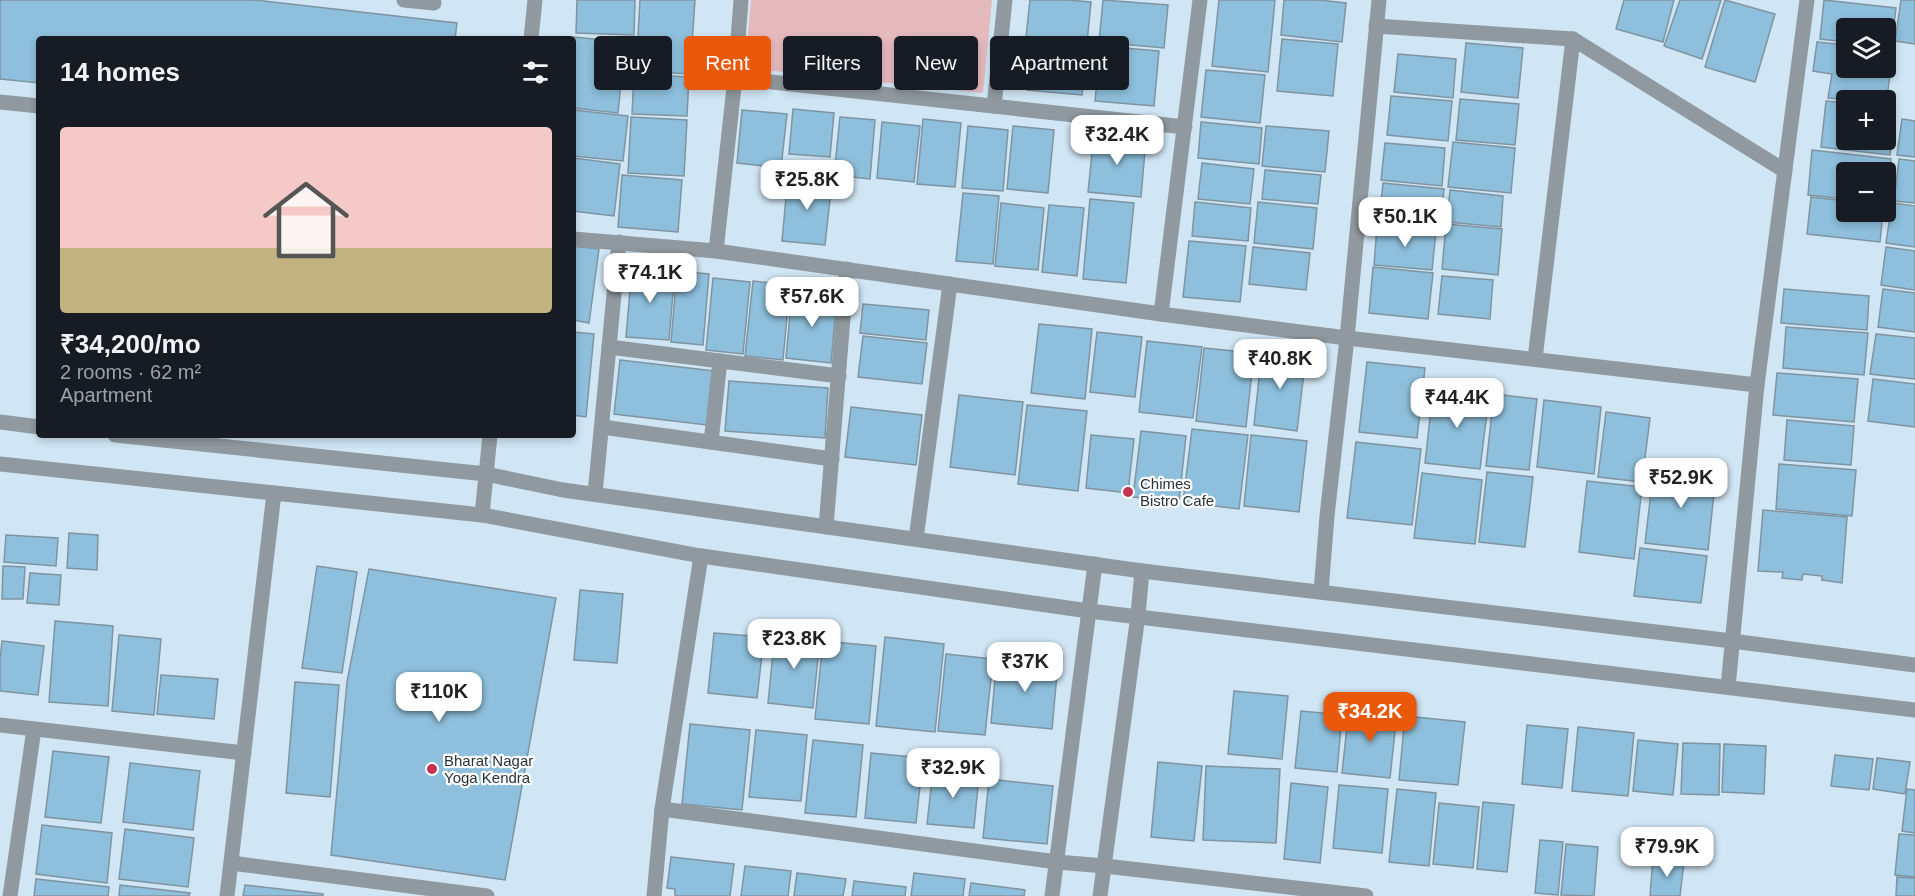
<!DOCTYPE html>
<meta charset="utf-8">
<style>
body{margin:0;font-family:Helvetica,sans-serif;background:#242831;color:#f1f3f6;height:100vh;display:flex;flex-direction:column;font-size:22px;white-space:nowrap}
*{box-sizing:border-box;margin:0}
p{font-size:20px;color:#9ea1a6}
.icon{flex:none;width:33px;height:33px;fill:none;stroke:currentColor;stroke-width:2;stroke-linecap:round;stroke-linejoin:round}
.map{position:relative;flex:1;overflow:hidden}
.side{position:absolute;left:36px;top:36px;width:540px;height:402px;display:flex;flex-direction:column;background:#171b24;border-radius:6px;box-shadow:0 3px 9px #0003}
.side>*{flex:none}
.hud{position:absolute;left:594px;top:36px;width:570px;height:54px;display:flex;gap:12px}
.buttons{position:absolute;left:1836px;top:18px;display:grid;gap:12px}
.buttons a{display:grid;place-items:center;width:60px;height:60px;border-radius:6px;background:#171b24;box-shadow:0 3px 9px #0003;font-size:30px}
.price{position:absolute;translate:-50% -51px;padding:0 14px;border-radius:12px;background:#fff;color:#222;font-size:20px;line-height:39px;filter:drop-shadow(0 2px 3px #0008)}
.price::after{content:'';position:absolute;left:50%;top:36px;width:18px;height:14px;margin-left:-9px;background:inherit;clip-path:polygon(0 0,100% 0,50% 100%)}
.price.current{background:#ea580c;color:#fff}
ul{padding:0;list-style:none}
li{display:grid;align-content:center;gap:12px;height:318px;padding:0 24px}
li+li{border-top:2px solid #363941}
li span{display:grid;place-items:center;height:186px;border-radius:6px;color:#555}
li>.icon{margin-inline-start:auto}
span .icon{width:108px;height:108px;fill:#fffc;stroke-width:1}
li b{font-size:26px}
h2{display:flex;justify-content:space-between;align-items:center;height:72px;padding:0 24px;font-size:26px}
.pill{padding:0 21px;border-radius:6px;background:#171b24;box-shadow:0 3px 9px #0003;font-size:21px;line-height:54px}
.pill.current{background:#ea580c;color:#fff}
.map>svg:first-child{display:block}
.green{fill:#e5babd}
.building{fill:#8ebfdc;stroke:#7f94a0;stroke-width:1.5}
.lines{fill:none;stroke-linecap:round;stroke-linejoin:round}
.minor{stroke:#90999f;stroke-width:15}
.poi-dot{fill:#c33351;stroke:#fff;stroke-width:2}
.labels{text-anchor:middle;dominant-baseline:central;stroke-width:4.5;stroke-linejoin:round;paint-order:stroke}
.poi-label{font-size:15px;fill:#293237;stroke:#fff;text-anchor:start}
</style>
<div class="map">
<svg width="1915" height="896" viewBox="0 0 1915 896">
<rect width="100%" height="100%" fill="#d0e6f4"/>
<!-- green -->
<polygon class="green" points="751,0 992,0 983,93 745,68"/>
<!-- building -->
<g class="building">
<polygon points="0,0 255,0 457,23 455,39 39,39 39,83 0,79"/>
<polygon points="577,0 635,0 634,35 576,33"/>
<polygon points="640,0 695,0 690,74 636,71"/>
<polygon points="1030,0 1067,0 1091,2 1087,43 1026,37"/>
<polygon points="1103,0 1168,5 1164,48 1099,42"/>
<polygon points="1219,0 1275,0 1268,72 1212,66"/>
<polygon points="1284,0 1319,0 1346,3 1342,42 1281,35"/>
<polygon points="1624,0 1674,0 1663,42 1616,29"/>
<polygon points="1680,0 1721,0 1702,59 1664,46"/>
<polygon points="1725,0 1775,14 1755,82 1705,67"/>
<polygon points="1824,0 1896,8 1891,48 1886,47 1886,28 1846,28 1846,42 1820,39"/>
<polygon points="1901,0 1915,0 1915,44 1895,41"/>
<polygon points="573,37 625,42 618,113 573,108"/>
<polygon points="1282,39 1338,44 1333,96 1277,91"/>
<polygon points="1031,42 1087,47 1082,95 1027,90"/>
<polygon points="1817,42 1846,45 1846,68 1886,68 1886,50 1893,51 1886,105 1886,100 1850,100 1828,98 1832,74 1813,71"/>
<polygon points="1466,43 1523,48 1518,98 1461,92"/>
<polygon points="1100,46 1159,51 1154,106 1095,101"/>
<polygon points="1398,54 1456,59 1453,98 1394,92"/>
<polygon points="1206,70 1265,75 1260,123 1201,117"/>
<polygon points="634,74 689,77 687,116 632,114"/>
<polygon points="1391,96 1452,101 1448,141 1387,135"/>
<polygon points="1460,99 1519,104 1515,145 1456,140"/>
<polygon points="1826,101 1846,103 1846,140 1886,140 1886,107 1895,109 1890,155 1821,147"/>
<polygon points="793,109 834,113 830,157 789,154"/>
<polygon points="573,110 628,116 623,161 573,156"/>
<polygon points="742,110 787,114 781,168 737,163"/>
<polygon points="631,117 687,120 684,176 628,173"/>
<polygon points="840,117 875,120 870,179 834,175"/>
<polygon points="923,119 961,123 955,187 917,184"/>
<polygon points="1902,119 1915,121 1915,157 1897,155"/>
<polygon points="882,122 920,126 914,182 877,178"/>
<polygon points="1201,122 1262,128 1259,164 1198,158"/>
<polygon points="968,126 1008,130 1003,191 962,188"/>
<polygon points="1013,126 1054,130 1048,193 1007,189"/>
<polygon points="1266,126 1329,131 1325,172 1262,166"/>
<polygon points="1094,134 1146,139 1141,197 1088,192"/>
<polygon points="1453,142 1515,148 1511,193 1448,187"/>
<polygon points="1385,143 1445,148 1442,186 1381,180"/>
<polygon points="1812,150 1891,159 1886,203 1886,172 1846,172 1846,199 1808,195"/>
<polygon points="573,158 620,164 614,216 573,211"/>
<polygon points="1899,159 1915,161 1915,203 1894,201"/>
<polygon points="1202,163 1254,169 1250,204 1198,199"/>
<polygon points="1265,170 1321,175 1318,204 1262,199"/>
<polygon points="622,175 682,180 678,232 618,227"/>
<polygon points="788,176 832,181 825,245 782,241"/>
<polygon points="1383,183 1444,189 1440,229 1379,223"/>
<polygon points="1450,190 1503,196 1501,227 1447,222"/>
<polygon points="963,193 999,196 993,264 956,261"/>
<polygon points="1811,197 1846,201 1846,212 1883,212 1880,242 1807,234"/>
<polygon points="1090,199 1134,203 1126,283 1083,279"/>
<polygon points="1195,202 1251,208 1248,241 1192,236"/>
<polygon points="1258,202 1317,208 1313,249 1254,243"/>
<polygon points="1001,203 1044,208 1038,270 995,266"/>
<polygon points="1892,203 1915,206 1915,247 1886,243"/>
<polygon points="1049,205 1084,208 1077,276 1042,272"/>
<polygon points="1446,224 1502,229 1498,275 1442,269"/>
<polygon points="1377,227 1436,232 1432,270 1374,265"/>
<polygon points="1189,241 1246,246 1240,302 1183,297"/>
<polygon points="573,246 599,249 589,323 573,320"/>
<polygon points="1253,247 1310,253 1306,290 1249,284"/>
<polygon points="1886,247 1915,251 1915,290 1881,285"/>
<polygon points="632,267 675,270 669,340 626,337"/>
<polygon points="1373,267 1433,273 1428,319 1369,313"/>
<polygon points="677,271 709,274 703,345 671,342"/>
<polygon points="1442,276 1493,280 1490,319 1438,314"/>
<polygon points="713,278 750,282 743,354 706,350"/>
<polygon points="753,281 790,285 783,360 745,356"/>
<polygon points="1784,289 1869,296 1867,330 1781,323"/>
<polygon points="1883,289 1915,293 1915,332 1878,327"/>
<polygon points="792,293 837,297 831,363 786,358"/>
<polygon points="863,304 929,310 926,340 860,333"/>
<polygon points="1039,324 1092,329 1085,399 1031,393"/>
<polygon points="1786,327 1868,333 1864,375 1783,368"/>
<polygon points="573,332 594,334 586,417 573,415"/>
<polygon points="1097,332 1142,337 1135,397 1090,392"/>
<polygon points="1876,334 1915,338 1915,379 1870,374"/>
<polygon points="863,336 927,343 922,384 858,377"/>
<polygon points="1147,341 1202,347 1193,418 1139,412"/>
<polygon points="1204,348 1254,353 1246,427 1196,421"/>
<polygon points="1262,350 1306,355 1297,431 1254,425"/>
<polygon points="620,360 714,371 707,425 614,414"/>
<polygon points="1367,362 1425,368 1417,438 1359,432"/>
<polygon points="1777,373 1858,379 1854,422 1773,415"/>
<polygon points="1873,379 1915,384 1915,427 1868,421"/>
<polygon points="729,381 828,388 825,438 725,431"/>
<polygon points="1433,390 1489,396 1480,469 1425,463"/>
<polygon points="1494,394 1537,399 1529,470 1486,466"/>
<polygon points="959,395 1023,402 1015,475 950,467"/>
<polygon points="1544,400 1601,407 1594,474 1537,467"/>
<polygon points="1027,405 1087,411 1078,491 1018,484"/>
<polygon points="851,407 922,415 916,465 845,457"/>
<polygon points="1606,412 1650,418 1642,482 1598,477"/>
<polygon points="1787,420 1854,426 1851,465 1784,460"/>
<polygon points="1192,429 1248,435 1239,509 1183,502"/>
<polygon points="1141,431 1186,436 1179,502 1133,497"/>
<polygon points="1091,435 1134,439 1128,493 1086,488"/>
<polygon points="1251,435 1307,441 1299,512 1244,506"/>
<polygon points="1356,442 1421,449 1412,525 1347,518"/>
<polygon points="1779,464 1856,470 1852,516 1776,509"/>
<polygon points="1654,467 1716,474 1708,550 1645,543"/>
<polygon points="1487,472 1533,477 1525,547 1479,542"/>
<polygon points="1422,473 1482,480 1475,544 1414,538"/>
<polygon points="1587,481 1642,487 1634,559 1579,552"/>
<polygon points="1763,510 1847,517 1842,583 1822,580 1822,576 1803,574 1802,580 1782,578 1783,572 1758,571"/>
<polygon points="69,533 98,535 97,570 67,568"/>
<polygon points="6,535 58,538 56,566 4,562"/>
<polygon points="1640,548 1707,556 1701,603 1634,596"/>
<polygon points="3,566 25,567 23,599 2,599"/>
<polygon points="317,566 357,572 342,673 302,668"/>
<polygon points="369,569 556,598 505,880 331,855 347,682"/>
<polygon points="30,573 61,575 59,605 27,603"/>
<polygon points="580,590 623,594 617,663 574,660"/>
<polygon points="55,621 113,626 108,706 49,702"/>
<polygon points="714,633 764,637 757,698 708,693"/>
<polygon points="775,633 820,637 813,708 768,703"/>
<polygon points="119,635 161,639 154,715 112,711"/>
<polygon points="885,637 944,644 935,732 876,726"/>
<polygon points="2,641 44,646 38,695 0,691 0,660"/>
<polygon points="823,641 876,646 869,724 815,719"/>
<polygon points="946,654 993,659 985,735 938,731"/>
<polygon points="997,657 1058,663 1052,729 991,723"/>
<polygon points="161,675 218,679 214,719 157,714"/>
<polygon points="295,682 339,685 330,797 286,793"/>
<polygon points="1234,691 1288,696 1282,759 1228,754"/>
<polygon points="1349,708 1397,713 1390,778 1342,773"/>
<polygon points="1301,711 1342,715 1337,772 1295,768"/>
<polygon points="1405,716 1465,722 1458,785 1399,780"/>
<polygon points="690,724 750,730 742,810 682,804"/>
<polygon points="1527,725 1568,729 1562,788 1522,784"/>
<polygon points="1578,727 1634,733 1628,796 1572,791"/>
<polygon points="756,730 807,735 801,801 749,797"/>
<polygon points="813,740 863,745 856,817 805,813"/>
<polygon points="1638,740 1678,744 1673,795 1633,791"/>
<polygon points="1683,743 1720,744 1719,795 1681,794"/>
<polygon points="1724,744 1766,746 1764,794 1722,792"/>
<polygon points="53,751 109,757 101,823 45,817"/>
<polygon points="871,753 923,758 916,823 865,818"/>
<polygon points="1835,755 1873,759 1869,790 1831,786"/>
<polygon points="1877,758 1910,762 1905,794 1873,789"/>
<polygon points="1158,762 1202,766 1194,841 1151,837"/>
<polygon points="130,763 200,771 193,830 123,822"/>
<polygon points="1206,766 1280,769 1276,843 1203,840"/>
<polygon points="933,770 979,775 974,828 927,824"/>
<polygon points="989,779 1053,786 1047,844 983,838"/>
<polygon points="1291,783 1328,787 1320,863 1284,859"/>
<polygon points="1339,785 1388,789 1382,853 1333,848"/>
<polygon points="1397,789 1436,793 1429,866 1389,862"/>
<polygon points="1907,789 1915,790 1915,833 1902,831"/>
<polygon points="1483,802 1514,805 1507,872 1477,869"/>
<polygon points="1439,803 1479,807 1473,868 1433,864"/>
<polygon points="42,825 112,833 107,883 36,874"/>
<polygon points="125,829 194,838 188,887 119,879"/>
<polygon points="1899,834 1915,835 1915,877 1895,875"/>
<polygon points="1540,840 1563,842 1558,895 1535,893"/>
<polygon points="1566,844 1598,847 1594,896 1561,895"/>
<polygon points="671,857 734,864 730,896 675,896 675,889 667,888"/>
<polygon points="1653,858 1684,861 1680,896 1650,896"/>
<polygon points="745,866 791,871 788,896 741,896"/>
<polygon points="797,873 846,879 843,896 794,896"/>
<polygon points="914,873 965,879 963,896 911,896"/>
<polygon points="1897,877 1915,878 1915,896 1896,896"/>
<polygon points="36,879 109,887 108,896 34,896"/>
<polygon points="854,881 906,887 905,896 852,896"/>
<polygon points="971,883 1025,890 1024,896 969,896"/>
<polygon points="120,885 190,893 189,896 119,896"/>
<polygon points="245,885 323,894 323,896 243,896"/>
</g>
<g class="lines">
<!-- minor -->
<g class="minor">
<polyline points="404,0 434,3"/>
<polyline points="1376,26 1573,39 1785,171"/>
<polyline points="531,39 535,0"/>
<polyline points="735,78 1185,127"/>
<polyline points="0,102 39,106"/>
<polyline points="994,106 1005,0"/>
<polyline points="573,239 716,251 1161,314 1347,338 1757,385"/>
<polyline points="716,251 735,78 741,0"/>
<polyline points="1161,314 1200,0"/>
<polyline points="609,347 839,376"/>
<polyline points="1535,359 1573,39"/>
<polyline points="0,422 39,427"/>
<polyline points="602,427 832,459"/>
<polyline points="115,435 486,474 563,490 1142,571 1732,641 1915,665"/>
<polyline points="711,442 720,361"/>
<polyline points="0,464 482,515 701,556 1089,611 1915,710"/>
<polyline points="595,494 619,242"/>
<polyline points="482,515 490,435"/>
<polyline points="826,527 847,269"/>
<polyline points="916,539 950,284"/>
<polyline points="1321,592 1327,516 1347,338 1379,0"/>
<polyline points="1728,687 1757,385 1807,0"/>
<polyline points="0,725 244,753"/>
<polyline points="662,809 1057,862 1105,866 1366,896"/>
<polyline points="231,863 487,896"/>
<polyline points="10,896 34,729"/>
<polyline points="227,896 274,493"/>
<polyline points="654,896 662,809 701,556"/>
<polyline points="1052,896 1095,564"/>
<polyline points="1100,896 1138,615 1142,571"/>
</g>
</g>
<!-- markers -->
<g class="poi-dot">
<circle cx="1128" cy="492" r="6"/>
<circle cx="432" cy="769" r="6"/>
</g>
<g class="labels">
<!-- poi labels -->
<g class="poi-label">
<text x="1140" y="483">Chimes<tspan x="1140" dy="17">Bistro Cafe</tspan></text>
<text x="444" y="760">Bharat Nagar<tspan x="444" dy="17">Yoga Kendra</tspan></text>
</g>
</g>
</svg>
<div class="buttons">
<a><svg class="icon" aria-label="layers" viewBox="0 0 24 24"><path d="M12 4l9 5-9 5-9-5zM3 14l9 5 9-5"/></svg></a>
<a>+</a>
<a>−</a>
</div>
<b class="price" style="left:1117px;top:166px">₹32.4K</b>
<b class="price" style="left:807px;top:211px">₹25.8K</b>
<b class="price" style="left:1405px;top:248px">₹50.1K</b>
<b class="price" style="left:650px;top:304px">₹74.1K</b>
<b class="price" style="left:812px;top:328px">₹57.6K</b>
<b class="price" style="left:1280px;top:390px">₹40.8K</b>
<b class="price" style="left:1457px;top:429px">₹44.4K</b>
<b class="price" style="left:1681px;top:509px">₹52.9K</b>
<b class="price" style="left:794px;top:670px">₹23.8K</b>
<b class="price" style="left:1025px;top:693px">₹37K</b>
<b class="price" style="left:439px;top:723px">₹110K</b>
<b class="price current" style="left:1370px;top:743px">₹34.2K</b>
<b class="price" style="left:953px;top:799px">₹32.9K</b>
<b class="price" style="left:1667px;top:878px">₹79.9K</b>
<div class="hud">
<a class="pill">Buy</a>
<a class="pill current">Rent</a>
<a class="pill">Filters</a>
<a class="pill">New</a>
<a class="pill">Apartment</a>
</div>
<section class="side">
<h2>14 homes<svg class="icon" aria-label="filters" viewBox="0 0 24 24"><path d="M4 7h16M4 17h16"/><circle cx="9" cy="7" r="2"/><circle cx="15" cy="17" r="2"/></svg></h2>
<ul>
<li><span style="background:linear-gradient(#f6c9c9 65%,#c2b280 0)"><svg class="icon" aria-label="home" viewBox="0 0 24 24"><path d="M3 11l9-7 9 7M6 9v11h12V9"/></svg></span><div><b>₹34,200/mo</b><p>2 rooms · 62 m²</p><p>Apartment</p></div></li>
</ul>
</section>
</div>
